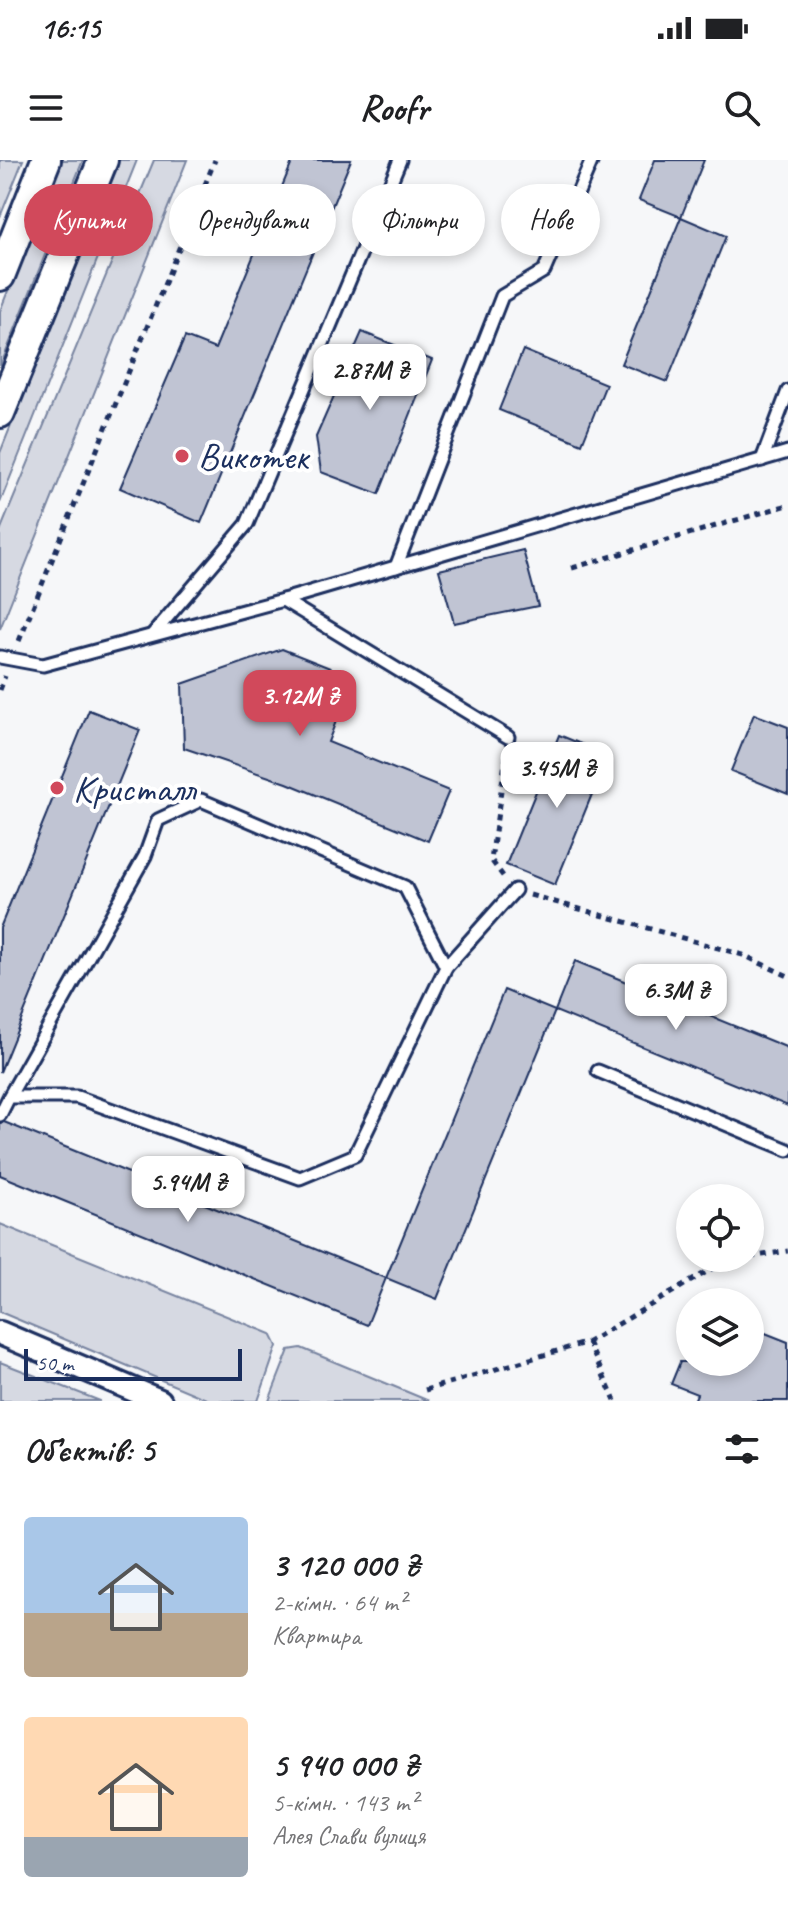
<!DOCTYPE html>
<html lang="uk">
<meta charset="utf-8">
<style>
body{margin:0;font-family:Caveat,sans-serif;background:#f2f2f2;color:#202124;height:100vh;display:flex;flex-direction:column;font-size:30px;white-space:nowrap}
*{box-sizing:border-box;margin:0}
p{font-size:26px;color:#757577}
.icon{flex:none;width:44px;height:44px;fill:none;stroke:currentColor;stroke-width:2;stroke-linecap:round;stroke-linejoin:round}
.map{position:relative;height:1241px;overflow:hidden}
.sheet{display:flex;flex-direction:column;background:#fff;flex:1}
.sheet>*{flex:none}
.top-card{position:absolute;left:24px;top:24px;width:740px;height:72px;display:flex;gap:16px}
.fabs{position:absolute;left:676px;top:1024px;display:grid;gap:16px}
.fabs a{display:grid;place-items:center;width:88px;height:88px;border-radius:50%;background:#fff;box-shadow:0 4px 12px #0003;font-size:40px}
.scale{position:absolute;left:24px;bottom:20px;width:218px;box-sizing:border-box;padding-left:8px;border:4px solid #1b2f5e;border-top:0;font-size:22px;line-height:28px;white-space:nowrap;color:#1b2f5e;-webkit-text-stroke:6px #fff;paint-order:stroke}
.price{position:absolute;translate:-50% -68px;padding:0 18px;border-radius:16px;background:#fff;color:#222;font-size:26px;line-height:52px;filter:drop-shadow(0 2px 4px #0008)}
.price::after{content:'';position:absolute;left:50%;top:48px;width:24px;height:18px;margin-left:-12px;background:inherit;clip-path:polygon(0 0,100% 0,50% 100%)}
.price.on{background:#d1495b;color:#fff}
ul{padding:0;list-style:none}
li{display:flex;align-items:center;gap:24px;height:200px;padding:0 24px}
li span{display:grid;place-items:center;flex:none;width:224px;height:160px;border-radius:8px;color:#555}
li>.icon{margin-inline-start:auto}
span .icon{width:96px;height:96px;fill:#fffc;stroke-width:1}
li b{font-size:34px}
h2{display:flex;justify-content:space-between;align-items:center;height:96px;padding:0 24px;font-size:34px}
.pill{padding:0 28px;border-radius:36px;background:#fff;box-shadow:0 4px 12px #0003;font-size:28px;line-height:72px}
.pill.on{background:#d1495b;color:#fff}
.status{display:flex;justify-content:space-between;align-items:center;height:56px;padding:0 40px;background:#fff;direction:ltr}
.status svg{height:22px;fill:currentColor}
header{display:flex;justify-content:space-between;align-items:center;height:104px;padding:0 24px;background:#fff;font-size:36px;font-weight:700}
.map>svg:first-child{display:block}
.green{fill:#d6d9e2;stroke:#7884a0;stroke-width:2}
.building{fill:#c0c4d3;stroke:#1b2f5e;stroke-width:2}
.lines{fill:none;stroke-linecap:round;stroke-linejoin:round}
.service-casing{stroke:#1b2f5e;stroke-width:17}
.minor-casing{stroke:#1b2f5e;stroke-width:28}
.tertiary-casing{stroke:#1b2f5e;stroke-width:34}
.path{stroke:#1b2f5e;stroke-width:5;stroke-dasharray:6 6;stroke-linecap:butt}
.service{stroke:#fff;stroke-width:11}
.minor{stroke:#fff;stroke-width:22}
.tertiary{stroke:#fff;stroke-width:28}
.poi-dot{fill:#d1495b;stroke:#fff;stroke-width:3}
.labels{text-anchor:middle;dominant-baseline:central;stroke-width:8;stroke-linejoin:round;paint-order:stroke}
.poi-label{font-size:38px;fill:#1b2f5e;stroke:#fff;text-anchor:start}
</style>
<div class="status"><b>16:15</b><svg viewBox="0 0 49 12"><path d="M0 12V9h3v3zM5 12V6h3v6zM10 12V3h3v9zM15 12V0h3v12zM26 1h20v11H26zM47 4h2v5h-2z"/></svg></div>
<header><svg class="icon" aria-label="menu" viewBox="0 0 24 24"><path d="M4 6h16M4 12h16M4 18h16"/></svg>Roofr<svg class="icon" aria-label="search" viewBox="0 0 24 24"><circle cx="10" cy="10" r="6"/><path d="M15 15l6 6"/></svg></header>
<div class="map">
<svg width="788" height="1241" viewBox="0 0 788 1241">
<rect width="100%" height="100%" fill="#f6f7f9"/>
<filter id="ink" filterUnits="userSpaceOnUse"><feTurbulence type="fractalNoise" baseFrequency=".0125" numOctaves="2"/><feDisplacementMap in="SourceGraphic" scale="16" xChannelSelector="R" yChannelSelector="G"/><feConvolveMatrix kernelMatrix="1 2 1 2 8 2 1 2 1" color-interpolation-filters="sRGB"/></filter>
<g filter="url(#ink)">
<!-- green -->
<g class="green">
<polygon points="0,0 23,0 0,57"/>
<polygon points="60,0 83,0 0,207 0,151"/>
<polygon points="118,0 137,0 0,343 0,293"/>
<polygon points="154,0 187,0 0,469 0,371"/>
<polygon points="0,1064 271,1174 277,1186 258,1241 211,1241 0,1152"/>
<polygon points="301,1188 429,1241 269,1241 289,1190"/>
<polygon points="0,1202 100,1241 0,1241"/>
</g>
<!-- building -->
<g class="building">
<polygon points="293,0 351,0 201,363 120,328 185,177 215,189"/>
<polygon points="655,0 704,0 681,57 639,40"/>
<polygon points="681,57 726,76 667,222 621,204"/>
<polygon points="362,172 432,200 379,334 321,312 316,277"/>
<polygon points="523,190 606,224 582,284 499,250"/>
<polygon points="523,390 538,446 454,463 439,410"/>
<polygon points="282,489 353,517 328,582 449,631 428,681 287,623 184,588 182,524"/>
<polygon points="89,550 140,570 0,912 0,768"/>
<polygon points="754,554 788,567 788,634 731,611"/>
<polygon points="559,575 608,595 555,725 506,705"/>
<polygon points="575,801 788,888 788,946 555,851"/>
<polygon points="504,830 555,851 437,1139 386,1118"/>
<polygon points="4,962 386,1118 367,1165 0,1015 0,963"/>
<polygon points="750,1167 788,1182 788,1241 694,1241 697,1234 671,1224 680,1202 750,1202"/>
</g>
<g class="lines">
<defs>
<g id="service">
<polyline points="762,300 788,231"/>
<polyline points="396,407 502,136 544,111 592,0"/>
<polyline points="283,440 508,577"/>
<polyline points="153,474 247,364 400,0"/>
<polyline points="0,497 43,505 283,440 788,292"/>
<polyline points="446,807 515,730"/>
<polyline points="598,911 788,990"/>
<polyline points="0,955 9,937 145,696 158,660 201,640 405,727 446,807 355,995 300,1018 77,937 9,937"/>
</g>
<polyline id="minor" points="0,1173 160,1241"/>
<g id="tertiary">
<polyline points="0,116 46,0"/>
<polyline points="0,253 103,0"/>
</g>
</defs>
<!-- service casing -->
<use href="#service" class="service-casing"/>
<!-- minor casing -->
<use href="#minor" class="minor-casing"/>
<!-- tertiary casing -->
<use href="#tertiary" class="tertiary-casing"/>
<!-- path -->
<g class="path">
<polyline points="572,408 788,345"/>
<polyline points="19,481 215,0"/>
<polyline points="0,530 5,516"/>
<polyline points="503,716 491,700 506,596"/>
<polyline points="530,735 743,795 788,816"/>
<polyline points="750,1097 788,1091"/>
<polyline points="588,1182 615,1241"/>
<polyline points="425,1230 588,1182 725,1101 746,1098"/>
</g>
<!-- service -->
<use href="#service" class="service"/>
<!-- minor -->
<use href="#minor" class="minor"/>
<!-- tertiary -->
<use href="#tertiary" class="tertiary"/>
</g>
</g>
<!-- markers -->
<g class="poi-dot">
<circle cx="182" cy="296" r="8"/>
<circle cx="57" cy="628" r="8"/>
</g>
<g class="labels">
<!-- poi labels -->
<g class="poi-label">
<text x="198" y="296">Викотек</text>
<text x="73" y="628">Кристалл</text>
</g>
</g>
</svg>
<div class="fabs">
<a><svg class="icon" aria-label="locate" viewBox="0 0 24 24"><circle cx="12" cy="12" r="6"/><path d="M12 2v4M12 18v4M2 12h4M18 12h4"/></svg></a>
<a><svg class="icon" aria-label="layers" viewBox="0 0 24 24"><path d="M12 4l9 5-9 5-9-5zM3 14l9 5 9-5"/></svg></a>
</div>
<div class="scale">50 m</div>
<b class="price" style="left:370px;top:252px">2.87M ₴</b>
<b class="price on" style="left:300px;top:578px">3.12M ₴</b>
<b class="price" style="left:557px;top:650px">3.45M ₴</b>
<b class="price" style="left:676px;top:872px">6.3M ₴</b>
<b class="price" style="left:188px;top:1064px">5.94M ₴</b>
<div class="top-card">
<a class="pill on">Купити</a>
<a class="pill">Орендувати</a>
<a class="pill">Фільтри</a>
<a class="pill">Нове</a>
</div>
</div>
<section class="sheet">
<h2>Об’єктів: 5<svg class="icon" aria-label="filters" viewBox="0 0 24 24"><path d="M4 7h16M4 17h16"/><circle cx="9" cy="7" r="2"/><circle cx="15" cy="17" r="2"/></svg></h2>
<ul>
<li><span style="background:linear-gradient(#a9c7e8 60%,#b9a48a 0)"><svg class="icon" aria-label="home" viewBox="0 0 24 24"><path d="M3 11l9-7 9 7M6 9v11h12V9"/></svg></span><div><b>3 120 000 ₴</b><p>2-кімн. · 64 m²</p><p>Квартира</p></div></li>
<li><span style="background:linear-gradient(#ffd9b3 75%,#9aa5b1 0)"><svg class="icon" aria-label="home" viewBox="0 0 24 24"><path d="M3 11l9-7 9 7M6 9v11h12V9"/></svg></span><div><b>5 940 000 ₴</b><p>5-кімн. · 143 m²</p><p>Алея Слави вулиця</p></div></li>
</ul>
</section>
